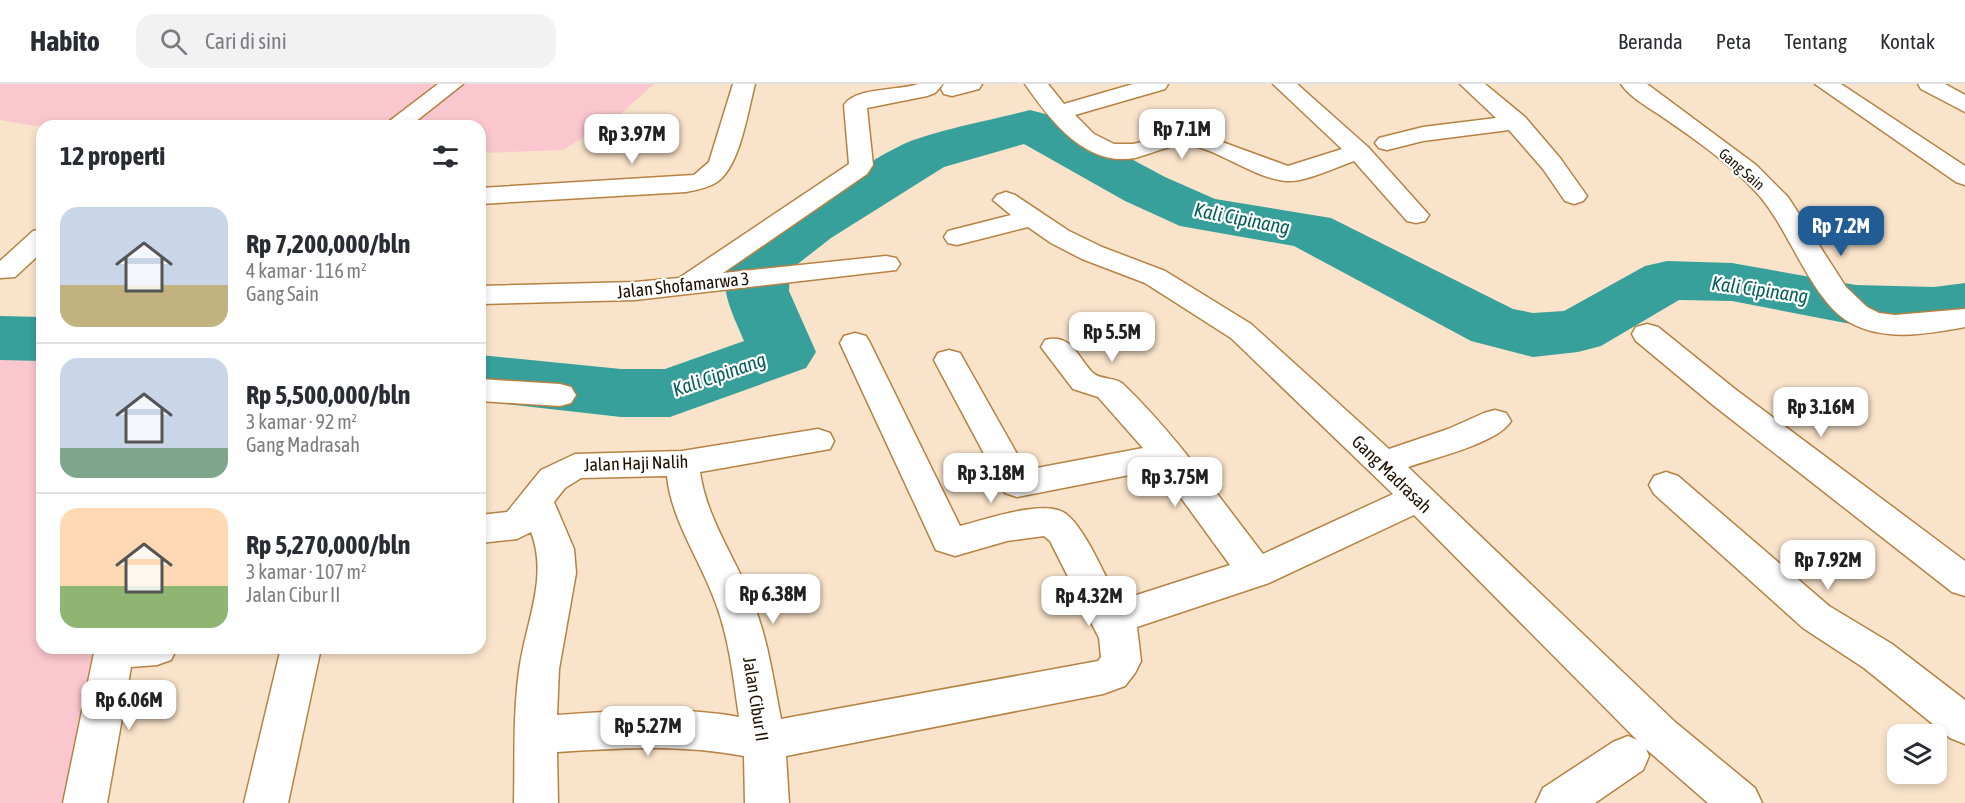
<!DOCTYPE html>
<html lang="id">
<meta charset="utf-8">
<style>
body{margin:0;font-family:"Asap Condensed",sans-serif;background:#f2f2f3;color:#2b2b33;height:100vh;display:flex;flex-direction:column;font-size:22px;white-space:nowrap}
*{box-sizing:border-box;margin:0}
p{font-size:20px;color:#7c7c81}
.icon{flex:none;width:33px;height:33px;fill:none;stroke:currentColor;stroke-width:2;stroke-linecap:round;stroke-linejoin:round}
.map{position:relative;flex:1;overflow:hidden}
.details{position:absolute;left:36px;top:36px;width:450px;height:534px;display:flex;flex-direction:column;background:#fff;border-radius:18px;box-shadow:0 3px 9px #0003}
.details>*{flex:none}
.controls{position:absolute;left:1887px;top:640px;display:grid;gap:12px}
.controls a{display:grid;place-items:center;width:60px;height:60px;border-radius:12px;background:#fff;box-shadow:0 3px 9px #0003;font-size:30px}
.price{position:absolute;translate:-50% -51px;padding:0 14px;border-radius:12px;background:#fff;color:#222;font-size:20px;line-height:39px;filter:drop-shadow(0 2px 3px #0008)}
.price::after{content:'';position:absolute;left:50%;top:36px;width:18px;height:14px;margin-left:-9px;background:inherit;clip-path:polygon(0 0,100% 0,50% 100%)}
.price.active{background:#215d94;color:#fff}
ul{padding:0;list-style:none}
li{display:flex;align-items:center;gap:18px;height:150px;padding:0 24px}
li+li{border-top:2px solid #e1e1e2}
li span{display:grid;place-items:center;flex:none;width:168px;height:120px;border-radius:18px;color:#555}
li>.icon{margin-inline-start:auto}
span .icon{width:72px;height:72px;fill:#fffc;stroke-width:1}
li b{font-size:26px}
h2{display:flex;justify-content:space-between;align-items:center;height:72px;padding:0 24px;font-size:26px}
header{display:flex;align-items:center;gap:36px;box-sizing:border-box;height:84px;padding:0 30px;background:#fff;border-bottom:2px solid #e1e1e2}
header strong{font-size:28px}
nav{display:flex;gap:33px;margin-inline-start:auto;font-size:21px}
.search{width:420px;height:54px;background:#f2f2f3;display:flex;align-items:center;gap:15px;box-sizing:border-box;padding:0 21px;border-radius:18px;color:#7c7c81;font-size:22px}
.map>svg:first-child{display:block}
.green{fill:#fac7ce}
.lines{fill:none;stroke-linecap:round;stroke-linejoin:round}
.river{fill:#38a09a;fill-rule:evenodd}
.minor-casing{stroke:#b68244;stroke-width:3}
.minor{fill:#fff;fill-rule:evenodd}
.labels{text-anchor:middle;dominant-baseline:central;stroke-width:4.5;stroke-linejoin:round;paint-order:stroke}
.far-street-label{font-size:15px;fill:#1f1000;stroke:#fff}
.street-label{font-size:18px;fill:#1f1000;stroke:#fff}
.water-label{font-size:20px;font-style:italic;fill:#035f5a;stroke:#fff}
</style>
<header>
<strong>Habito</strong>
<div class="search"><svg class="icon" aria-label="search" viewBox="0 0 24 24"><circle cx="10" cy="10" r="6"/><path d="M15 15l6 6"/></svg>Cari di sini</div>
<nav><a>Beranda</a><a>Peta</a><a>Tentang</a><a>Kontak</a></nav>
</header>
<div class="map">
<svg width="1965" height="719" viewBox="0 0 1965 719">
<rect width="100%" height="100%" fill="#f9e3ca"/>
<!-- green -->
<g class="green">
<polygon points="0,0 654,0 622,29 563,66 480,69 480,42 227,42 202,38 34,42 0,36"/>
<polygon points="0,267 42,270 42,564 93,564 62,719 0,719"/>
</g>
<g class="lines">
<!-- river -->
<g class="river">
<path d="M1030,26L1049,31L1165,93L1215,115L1331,134L1513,225L1533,229L1564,227L1645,182L1667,177L1732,179L1856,201L1934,203L1965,199V239L1934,243L1856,241L1732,217L1679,216L1601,262L1578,268L1533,273L1471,257L1294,162L1180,142L1125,117L1024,60L944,83L831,154L790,186L789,207L816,268L806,284L670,333H621L480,317V271L621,285H665L744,257C735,234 717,204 729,179C740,155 878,71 906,59C941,45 993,36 1030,26Z"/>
<polygon points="0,232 42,233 42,277 0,276"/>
</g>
<defs>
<g id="minor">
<polygon points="438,0 463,0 410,42 383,42"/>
<path d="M733,0H755C748,26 740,83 717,98C708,104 696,106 686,108L480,120V104L694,91L709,78Z"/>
<path d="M918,0H943L935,9L927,12L867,24L873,81L867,90L723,189L886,172L896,174L900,180L896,186L635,216L480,220V202L635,198L679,194L849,80L844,21C856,3 898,7 918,0Z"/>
<polygon points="944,0 982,0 979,5 952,12 944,10 941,5"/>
<path d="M1025,0H1048L1064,20L1133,0H1168L1165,5L1075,31L1094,50L1114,60H1133L1192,47L1288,82L1342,65L1273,0H1297L1368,63L1429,131L1425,137L1416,139L1407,137L1354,77C1337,83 1305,98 1288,97C1257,96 1218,65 1189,61C1172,59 1152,70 1135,74C1085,83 1050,36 1025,0Z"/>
<polygon points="1460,0 1485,0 1525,33 1560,74 1587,112 1583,117 1574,120 1565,117 1543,85 1509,46 1423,57 1387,66 1379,64 1375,59 1379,54 1423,43 1496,34"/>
<path d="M1621,0H1647L1756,81L1788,113L1846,203L1867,223L1879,229L1895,231L1965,225V243C1927,250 1884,258 1849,238C1810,215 1789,143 1756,108C1729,79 1696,56 1664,34C1650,24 1630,14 1621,0Z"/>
<polygon points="1815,0 1841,0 1965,82 1965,101 1956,98"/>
<polygon points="1918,0 1945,0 1965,11 1965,28 1921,5"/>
<path d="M1006,108L1015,111L1069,147L1102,163L1165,187L1251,240L1389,365L1448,345L1484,329L1495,326L1506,329L1511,337C1498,359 1434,374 1408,383L1675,638L1755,704L1762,719H1708L1646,665L1649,672L1643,686L1595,719H1536L1543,704L1613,658L1628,652L1637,656L1414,431L1269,499L1137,543L1141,577L1135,589L1125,602L1103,610L786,672L789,719H745L744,672C679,660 622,664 557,668L558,719H514C515,675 513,631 519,587C525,540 549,494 531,448L517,455L480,459V431L507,428L541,386L575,370L682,367L818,345L830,349L834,357L830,365L700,388C706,432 733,471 750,511C767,550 773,593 781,635L1098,577L1101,573L1099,554L1050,457L1044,452L1007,457L955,472L936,466L840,259L844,252L855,249L866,252L870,259L960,442C985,436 1040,416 1063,428C1084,440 1106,495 1118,517L1230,481L1160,385L1017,413L1005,409L934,276L938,269L949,266L960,269L1026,386L1143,364L1098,313L1073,305L1041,263L1045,256C1072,249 1077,273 1093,289C1101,296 1115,293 1123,300C1176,351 1218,412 1263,470L1393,410L1231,254L1145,199L1082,175L1051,159L1028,143L957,161L948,159L944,153L948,147L1011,131L993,116L997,111ZM667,392C671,434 698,473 713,512C729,551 733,592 739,633C678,622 619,627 557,631L559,585L576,489L574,465L554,418L565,404L581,394Z"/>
<polygon points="42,145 42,168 15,193 0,194 0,177 33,147"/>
<polygon points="1647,240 1658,243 1735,305 1965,477 1965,512 1952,508 1713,321 1636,257 1632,250 1636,243"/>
<polygon points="480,295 560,300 571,303 576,311 571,319 560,322 480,317"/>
<polygon points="1666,388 1678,392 1829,522 1892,560 1965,616 1965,660 1950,654 1864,584 1803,544 1654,410 1649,401 1654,392"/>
<polygon points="95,564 177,564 171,576 157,581 131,583 107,719 63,719"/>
<polygon points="281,564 321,564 288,719 244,719"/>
</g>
</defs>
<!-- minor casing -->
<use href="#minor" class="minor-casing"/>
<!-- minor -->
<use href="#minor" class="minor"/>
</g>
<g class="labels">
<!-- far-street labels -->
<g class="far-street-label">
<text transform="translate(1742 85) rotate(41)">Gang Sain</text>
</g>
<!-- street labels -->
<g class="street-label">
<text transform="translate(683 201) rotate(-6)">Jalan Shofamarwa 3</text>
<text transform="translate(636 379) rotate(-2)">Jalan Haji Nalih</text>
<text transform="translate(1392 390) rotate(44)">Gang Madrasah</text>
<text transform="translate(756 615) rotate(81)">Jalan Cibur II</text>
</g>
<!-- water labels -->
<g class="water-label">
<text transform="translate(1242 134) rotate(11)">Kali Cipinang</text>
<text transform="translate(1760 205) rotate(8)">Kali Cipinang</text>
<text transform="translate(719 290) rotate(-19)">Kali Cipinang</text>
</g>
</g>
</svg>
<div class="controls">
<a><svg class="icon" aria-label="layers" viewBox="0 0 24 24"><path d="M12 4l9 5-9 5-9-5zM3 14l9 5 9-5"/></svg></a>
</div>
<b class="price" style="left:1182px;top:76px">Rp 7.1M</b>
<b class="price" style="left:632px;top:81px">Rp 3.97M</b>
<b class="price active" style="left:1841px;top:173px">Rp 7.2M</b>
<b class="price" style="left:1112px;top:279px">Rp 5.5M</b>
<b class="price" style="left:1821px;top:354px">Rp 3.16M</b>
<b class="price" style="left:991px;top:420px">Rp 3.18M</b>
<b class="price" style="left:1175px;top:424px">Rp 3.75M</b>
<b class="price" style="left:1828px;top:507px">Rp 7.92M</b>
<b class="price" style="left:773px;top:541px">Rp 6.38M</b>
<b class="price" style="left:1089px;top:543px">Rp 4.32M</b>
<b class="price" style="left:129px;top:647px">Rp 6.06M</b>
<b class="price" style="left:648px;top:673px">Rp 5.27M</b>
<section class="details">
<h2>12 properti<svg class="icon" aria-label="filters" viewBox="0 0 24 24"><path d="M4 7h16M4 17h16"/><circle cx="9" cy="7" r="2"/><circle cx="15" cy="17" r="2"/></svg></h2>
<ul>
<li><span style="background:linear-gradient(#c9d6e8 65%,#c2b280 0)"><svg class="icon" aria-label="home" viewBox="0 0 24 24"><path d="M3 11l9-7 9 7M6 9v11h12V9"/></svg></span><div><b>Rp 7,200,000/bln</b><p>4 kamar · 116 m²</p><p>Gang Sain</p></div></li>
<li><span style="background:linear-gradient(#c9d6e8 75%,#7fa58c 0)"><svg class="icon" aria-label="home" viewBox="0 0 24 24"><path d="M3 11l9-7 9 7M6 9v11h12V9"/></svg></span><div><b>Rp 5,500,000/bln</b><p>3 kamar · 92 m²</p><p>Gang Madrasah</p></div></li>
<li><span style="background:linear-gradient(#ffd9b3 65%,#8fb573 0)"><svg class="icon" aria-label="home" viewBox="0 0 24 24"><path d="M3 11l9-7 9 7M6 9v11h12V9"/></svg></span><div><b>Rp 5,270,000/bln</b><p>3 kamar · 107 m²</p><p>Jalan Cibur II</p></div></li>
</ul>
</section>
</div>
